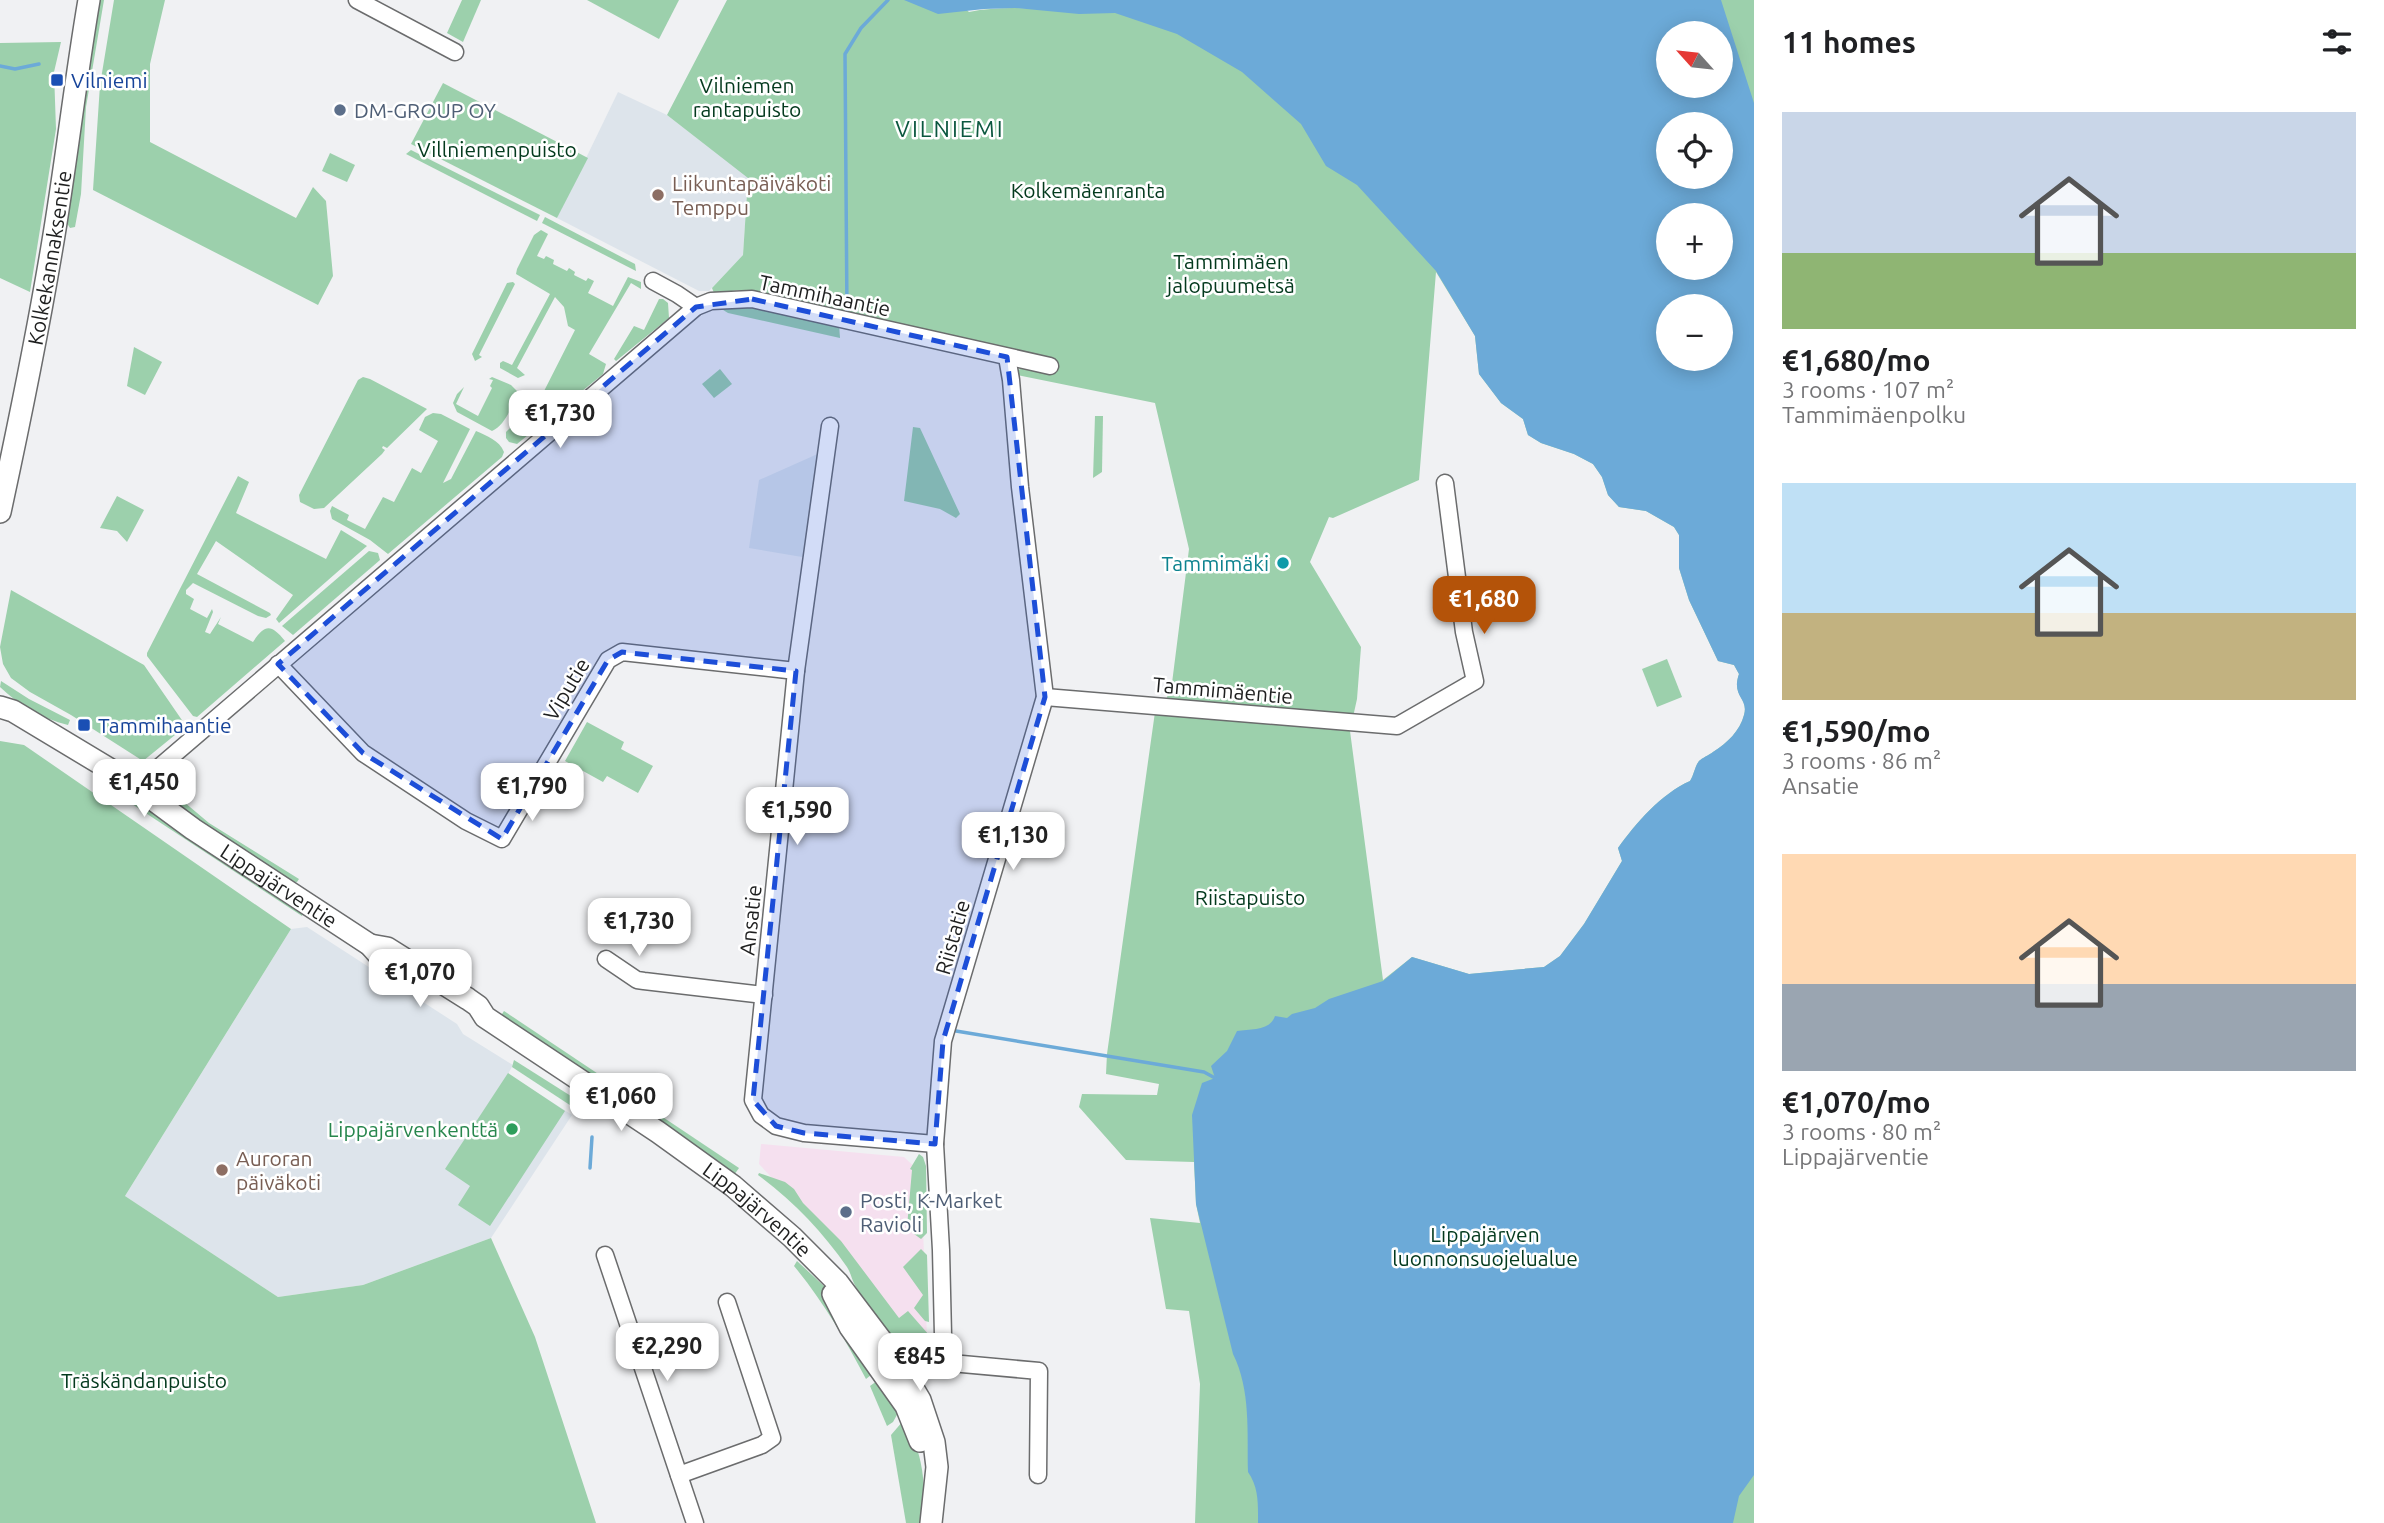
<!DOCTYPE html>
<meta charset="utf-8">
<style>
body{margin:0;font-family:Ubuntu,sans-serif;background:#f6f6f6;color:#202124;height:100vh;display:flex;flex-direction:column;font-size:26px;white-space:nowrap}
*{box-sizing:border-box;margin:0}
p{font-size:23px;color:#757577}
.icon{flex:none;width:38px;height:38px;fill:none;stroke:currentColor;stroke-width:2;stroke-linecap:round;stroke-linejoin:round}
.map{position:relative;flex:1;overflow:hidden}
.side{display:flex;flex-direction:column;background:#fff;width:630px}
.side>*{flex:none}
.needle{width:46px;rotate:297deg}
.tools{position:absolute;left:1656px;top:21px;display:grid;gap:14px}
.tools a{display:grid;place-items:center;width:77px;height:77px;border-radius:50%;background:#fff;box-shadow:0 4px 18px #0003;font-size:35px}
.price{position:absolute;translate:-50% -60px;padding:0 16px;border-radius:14px;background:#fff;color:#222;font-size:23px;line-height:46px;filter:drop-shadow(0 2px 4px #0008)}
.price::after{content:'';position:absolute;left:50%;top:42px;width:21px;height:16px;margin-left:-10px;background:inherit;clip-path:polygon(0 0,100% 0,50% 100%)}
.price.on{background:#b45309;color:#fff}
ul{padding:0;list-style:none}
li{display:grid;align-content:center;gap:14px;height:371px;padding:0 28px}
li span{display:grid;place-items:center;height:217px;border-radius:0px;color:#555}
li>.icon{margin-inline-start:auto}
span .icon{width:126px;height:126px;fill:#fffc;stroke-width:1}
li b{font-size:30px}
h2{display:flex;justify-content:space-between;align-items:center;height:84px;padding:0 28px;font-size:30px}
main{display:flex;flex:1;min-height:0}
.map>svg:first-child{display:block}
.commercial{fill:#f5e0ef}
.built{fill:#dde4eb}
.green{fill:#9cd0ac;fill-rule:evenodd}
.water{fill:#6caad8;fill-rule:evenodd}
.lines{fill:none;stroke-linecap:round;stroke-linejoin:round}
.stream{stroke:#6caad8;stroke-width:3.5}
.minor-casing{stroke:#6b6c6d;stroke-width:19}
.major-casing{stroke:#6b6c6d;stroke-width:24}
.minor{stroke:#fff;stroke-width:16}
.major{stroke:#fff;stroke-width:21}
.marked{fill:#1d4ed8;fill-opacity:0.2;stroke:#1d4ed8;stroke-width:5;stroke-dasharray:14 9;stroke-linejoin:round}
.transit-dot{fill:#1a4fb4;stroke:#fff;stroke-width:2.5}
.service-dot{fill:#5c6f8a;stroke:#fff;stroke-width:2.5}
.education-dot{fill:#8d6e63;stroke:#fff;stroke-width:2.5}
.culture-dot{fill:#0f9aa8;stroke:#fff;stroke-width:2.5}
.leisure-dot{fill:#2e9e5b;stroke:#fff;stroke-width:2.5}
.labels{text-anchor:middle;dominant-baseline:central;stroke-width:5;stroke-linejoin:round;paint-order:stroke}
.transit-label{font-size:21px;fill:#164399;stroke:#fff;text-anchor:start}
.park-label{font-size:21px;fill:#03391d;stroke:#fff}
.service-label{font-size:21px;fill:#4e5e75;stroke:#fff;text-anchor:start}
.education-label{font-size:21px;fill:#785e54;stroke:#fff;text-anchor:start}
.street-label{font-size:21px;fill:#1e1f1f;stroke:#fff}
.culture-label{font-size:21px;fill:#0d838f;stroke:#fff;text-anchor:end}
.leisure-label{font-size:21px;fill:#27864d;stroke:#fff;text-anchor:end}
.neighbourhood-label{font-size:23px;letter-spacing:2px;fill:#0b573f;stroke:#fff}
</style>
<main>
<div class="map">
<svg width="1754" height="1523" viewBox="0 0 1754 1523">
<rect width="100%" height="100%" fill="#f0f1f3"/>
<!-- commercial -->
<polygon class="commercial" points="761,1144 904,1157 921,1173 927,1338 899,1344 826,1236 759,1164"/>
<!-- built -->
<g class="built">
<polygon points="618,92 667,115 748,177 743,255 709,291 699,291 557,218"/>
<polygon points="822,452 808,558 749,548 759,480"/>
<polygon points="307,927 457,1024 463,1034 513,1065 508,1074 572,1115 491,1238 363,1285 278,1297 125,1196 291,929"/>
</g>
<!-- green -->
<g class="green">
<polygon points="97,0 104,0 86,107 81,194 75,227 70,228 65,220"/>
<polygon points="114,0 165,0 150,64 150,142 296,218 313,187 326,201 333,276 318,305 93,190 100,85"/>
<polygon points="462,0 481,0 463,42 447,33"/>
<polygon points="587,0 679,0 659,39"/>
<path d="M727,0H956L969,12C1017,2 1067,14 1115,13L1120,0H1754V1523H1195L1200,1384L1189,1311L1166,1309L1150,1218L1200,1223L1196,1204L1194,1162L1126,1160L1079,1107L1082,1094L1157,1095L1159,1084L1106,1074L1107,1054L1155,712L1350,731L1383,980L1412,957L1469,974L1544,967L1560,956L1584,924L1622,861L1618,848C1636,823 1661,794 1690,781C1694,775 1695,766 1699,761C1702,758 1709,755 1713,752C1727,743 1740,731 1744,715C1749,697 1731,697 1739,674L1734,665L1718,661L1689,600L1679,568V535L1674,527L1646,511L1619,507L1608,495L1602,477L1593,464L1574,454L1541,443L1528,435L1523,419L1501,403L1479,374L1475,336L1436,272L1419,480L1333,518L1329,517L1310,562L1361,647L1357,699L1353,717L1166,700L1172,683L1189,549L1155,403L1017,375L1020,368H1029L1023,355L740,290L714,293L712,288L743,255L748,178L667,115ZM1668,33H1720V86H1668ZM1668,124H1720V177H1668ZM1668,215H1720V268H1668ZM1668,306H1720V359H1668Z"/>
<polygon points="61,42 54,72 56,129 30,292 0,278 0,43"/>
<polygon points="443,83 588,158 557,218 411,144"/>
<polygon points="411,150 540,215 537,221 406,154"/>
<polygon points="330,153 355,165 347,182 322,171"/>
<polygon points="545,217 635,264 636,271 542,223"/>
<polygon points="541,230 548,234 537,256 544,259 546,256 554,260 553,264 567,271 569,268 575,272 574,275 586,281 588,278 594,281 588,293 613,306 628,277 641,282 641,289 631,283 589,354 606,364 603,374 517,444 509,442 506,438 506,432 540,399 575,330 568,326 564,307 555,297 517,368 525,375 518,378 500,368 500,363 503,361 512,365 550,294 516,274 517,269 534,235"/>
<polygon points="513,282 515,284 479,355 482,357 475,361 472,354 507,283"/>
<polygon points="659,299 663,299 668,303 669,318 616,361 614,359 634,326 644,330"/>
<polygon points="734,302 839,324 840,338 728,313 720,308"/>
<polygon points="134,347 162,362 145,395 127,386"/>
<polygon points="720,369 732,384 714,398 702,384"/>
<polygon points="363,377 370,379 427,409 387,448 383,446 382,448 385,450 382,454 324,508 314,509 300,502 299,495 358,380"/>
<path d="M492,377L511,385L518,392C513,404 505,426 492,431L457,412L453,403L457,394L464,387L456,404L478,416L492,388L490,386L493,380L489,379Z"/>
<path d="M433,413L441,414L470,429L443,483L451,479L476,431C487,436 499,440 504,452L502,457L388,554L370,540L332,519L330,511L332,506L349,515L347,520L365,529L383,497L394,502L412,468L421,473L438,441L419,430L425,417Z"/>
<polygon points="1095,416 1103,416 1102,472 1093,478"/>
<polygon points="913,427 920,428 960,514 956,518 940,509 904,501"/>
<path d="M238,476L249,482L236,513L326,559L341,530L367,546L279,623L276,619L293,595L216,541L197,574L270,613L271,615L266,618L258,616L193,583L186,590V594L194,599L190,609L207,618L212,609L213,612L205,632L210,634L221,617L218,624L253,642C265,624 271,624 285,641L197,717L193,716L147,656V653Z"/>
<polygon points="117,496 144,510 127,542 117,531 100,528"/>
<polygon points="369,551 378,553 380,560 293,635 282,626"/>
<polygon points="11,590 144,665 186,726 143,761 71,715 30,692 11,678 3,664 0,647"/>
<polygon points="1667,659 1682,697 1657,707 1642,669"/>
<path d="M1,681L29,699L70,720L68,725C41,718 20,706 0,687Z"/>
<polygon points="587,722 624,742 621,749 653,766 638,793 607,776 603,782 565,761"/>
<polygon points="0,741 24,745 291,929 125,1196 278,1297 363,1285 491,1238 535,1337 596,1523 0,1523"/>
<polygon points="165,786 209,823 299,879 297,882 291,884 203,826 164,795 161,791 162,787"/>
<polygon points="129,790 305,910 302,916 132,804"/>
<polygon points="504,1011 739,1168 734,1175 500,1017"/>
<polygon points="514,1060 593,1110 594,1114 592,1117 588,1117 512,1067"/>
<polygon points="508,1073 565,1111 490,1226 458,1205 470,1186 445,1169"/>
<polygon points="919,1154 923,1157 926,1166 927,1233 921,1239 910,1231 907,1227 912,1170 910,1169"/>
<path d="M759,1173L785,1182L794,1189L803,1203L841,1241L899,1318L908,1311L929,1335L926,1348L910,1352C891,1344 865,1305 856,1287C852,1281 851,1273 847,1267C823,1232 792,1200 758,1175Z"/>
<polygon points="921,1249 927,1255 929,1322 925,1321 914,1308 923,1295 903,1267"/>
<path d="M797,1261L825,1287L852,1336L876,1371L866,1379C845,1339 823,1301 794,1266Z"/>
<polygon points="881,1378 898,1413 893,1422 887,1426 870,1386"/>
<path d="M903,1421C924,1450 926,1488 923,1523H906L891,1435Z"/>
</g>
<!-- water -->
<path class="water" d="M904,0H1721L1754,103V1475L1739,1496L1733,1523H1258C1258,1504 1259,1488 1248,1472C1247,1433 1251,1390 1233,1354L1196,1204L1192,1115L1202,1083L1215,1078L1211,1066L1227,1051L1237,1031C1251,1029 1270,1031 1275,1016L1287,1018L1292,1014L1315,1008L1329,999L1383,981L1412,957L1469,974L1544,967L1560,956L1584,924L1622,861L1618,848C1636,823 1661,794 1690,781C1694,775 1695,766 1699,761C1702,758 1709,755 1713,752C1727,743 1740,731 1744,715C1749,698 1731,697 1739,674L1734,665L1718,661L1689,600L1679,568V535L1674,527L1646,511L1619,507L1608,495L1602,477L1593,464L1574,454L1541,443L1528,435L1523,419L1501,403L1479,374L1475,336L1436,271L1357,185L1326,166L1301,124L1242,72L1177,34L1115,13L1079,14L1015,8L984,9L938,14ZM1668,33H1720V86H1668ZM1668,124H1720V177H1668ZM1668,215H1720V268H1668ZM1668,306H1720V359H1668Z"/>
<g class="lines">
<!-- stream -->
<g class="stream">
<polyline points="0,66 15,69 39,64"/>
<polyline points="847,315 845,54 861,28 888,0"/>
<polyline points="956,1031 1204,1072 1215,1078"/>
<polyline points="590,1168 592,1137"/>
</g>
<defs>
<g id="minor">
<polyline points="357,0 455,52"/>
<polyline points="653,281 677,294 696,307"/>
<polyline points="830,426 796,671 753,1100 761,1115 776,1126 804,1133 935,1144"/>
<polyline points="278,664 363,753 466,821 502,839 608,660 622,652 796,671"/>
<polyline points="1045,697 1397,726 1475,681 1464,632 1445,483"/>
<polyline points="136,787 696,307 711,301 752,299 1050,366"/>
<polyline points="606,959 637,980 644,981 764,995"/>
<polyline points="605,1255 695,1523"/>
<polyline points="938,1357 951,1363 1039,1371 1038,1475"/>
<polyline points="899,1385 938,1357 943,1335 941,1250 935,1144 943,1041 1045,697 1020,487 1011,380 1007,357"/>
<polyline points="679,1475 762,1445 772,1438 727,1302"/>
</g>
<g id="major">
<path id="s1" d="M0,512C19,424 37,336 52,247C66,165 75,82 89,0"/>
<path id="s2" d="M0,707L13,711L121,776L193,829L370,945L378,954"/>
<path id="s3" d="M370,945L387,948L468,999L478,1006L485,1017L658,1132L733,1186L792,1237L838,1283L897,1361L920,1400L934,1442L937,1467L931,1523"/>
<polyline points="833,1294 850,1327 906,1406 920,1441"/>
</g>
</defs>
<!-- minor casing -->
<use href="#minor" class="minor-casing"/>
<!-- major casing -->
<use href="#major" class="major-casing"/>
<!-- minor -->
<use href="#minor" class="minor"/>
<!-- major -->
<use href="#major" class="major"/>
</g>
<!-- marked area -->
<path class="marked" d="M752,299L1007,357L1045,697L943,1041L935,1144L804,1133L776,1126L753,1100L796,671L622,652L608,660L502,839L363,753L278,664L696,307Z"/>
<!-- markers -->
<g class="transit-dot">
<rect x="50" y="73" width="14" height="14" rx="3.5"/>
<rect x="77" y="718" width="14" height="14" rx="3.5"/>
</g>
<g class="service-dot">
<circle cx="340" cy="110" r="7"/>
<circle cx="846" cy="1212" r="7"/>
</g>
<g class="education-dot">
<circle cx="658" cy="195" r="7"/>
<circle cx="222" cy="1170" r="7"/>
</g>
<circle class="culture-dot" cx="1283" cy="563" r="7"/>
<circle class="leisure-dot" cx="512" cy="1129" r="7"/>
<g class="labels">
<!-- transit labels -->
<g class="transit-label">
<text x="71" y="80">Vilniemi</text>
<text x="98" y="725">Tammihaantie</text>
</g>
<!-- park labels -->
<g class="park-label">
<text x="747" y="85">Vilniemen<tspan x="747" dy="24">rantapuisto</tspan></text>
<text x="497" y="149">Villniemenpuisto</text>
<text x="1088" y="190">Kolkemäenranta</text>
<text x="1231" y="261">Tammimäen<tspan x="1231" dy="24">jalopuumetsä</tspan></text>
<text x="1250" y="897">Riistapuisto</text>
<text x="1485" y="1234">Lippajärven<tspan x="1485" dy="24">luonnonsuojelualue</tspan></text>
<text x="144" y="1380">Träskändanpuisto</text>
</g>
<!-- service labels -->
<g class="service-label">
<text x="354" y="110">DM-GROUP OY</text>
<text x="860" y="1200">Posti, K-Market<tspan x="860" dy="24">Ravioli</tspan></text>
</g>
<!-- education labels -->
<g class="education-label">
<text x="672" y="183">Liikuntapäiväkoti<tspan x="672" dy="24">Temppu</tspan></text>
<text x="236" y="1158">Auroran<tspan x="236" dy="24">päiväkoti</tspan></text>
</g>
<!-- street labels -->
<g class="street-label">
<text stroke="none"><textPath href="#s1" startOffset="259">Kolkekannaksentie</textPath></text>
<text transform="translate(825 295) rotate(12)">Tammihaantie</text>
<text transform="translate(566 689) rotate(-59)">Viputie</text>
<text transform="translate(1223 690) rotate(5)">Tammimäentie</text>
<text stroke="none"><textPath href="#s2" startOffset="332">Lippajärventie</textPath></text>
<text transform="translate(750 920) rotate(-84)">Ansatie</text>
<text transform="translate(952 937) rotate(-74)">Riistatie</text>
<text stroke="none"><textPath href="#s3" startOffset="472">Lippajärventie</textPath></text>
</g>
<!-- culture labels -->
<g class="culture-label">
<text x="1269" y="563">Tammimäki</text>
</g>
<!-- leisure labels -->
<g class="leisure-label">
<text x="498" y="1129">Lippajärvenkenttä</text>
</g>
<!-- neighbourhood labels -->
<g class="neighbourhood-label">
<text x="950" y="128">VILNIEMI</text>
</g>
</g>
</svg>
<div class="tools">
<a><svg class="needle" viewBox="-14 -14 28 28"><path d="M0-13l5 13h-10z" fill="#e53935"/><path d="M0 13l5-13h-10z" fill="#757577"/></svg></a>
<a><svg class="icon" aria-label="locate" viewBox="0 0 24 24"><circle cx="12" cy="12" r="6"/><path d="M12 2v4M12 18v4M2 12h4M18 12h4"/></svg></a>
<a>+</a>
<a>−</a>
</div>
<b class="price" style="left:560px;top:450px">€1,730</b>
<b class="price on" style="left:1484px;top:636px">€1,680</b>
<b class="price" style="left:144px;top:819px">€1,450</b>
<b class="price" style="left:532px;top:823px">€1,790</b>
<b class="price" style="left:797px;top:847px">€1,590</b>
<b class="price" style="left:1013px;top:872px">€1,130</b>
<b class="price" style="left:639px;top:958px">€1,730</b>
<b class="price" style="left:420px;top:1009px">€1,070</b>
<b class="price" style="left:621px;top:1133px">€1,060</b>
<b class="price" style="left:667px;top:1383px">€2,290</b>
<b class="price" style="left:920px;top:1393px">€845</b>
</div>
<section class="side">
<h2>11 homes<svg class="icon" aria-label="filters" viewBox="0 0 24 24"><path d="M4 7h16M4 17h16"/><circle cx="9" cy="7" r="2"/><circle cx="15" cy="17" r="2"/></svg></h2>
<ul>
<li><span style="background:linear-gradient(#c9d6e8 65%,#8fb573 0)"><svg class="icon" aria-label="home" viewBox="0 0 24 24"><path d="M3 11l9-7 9 7M6 9v11h12V9"/></svg></span><div><b>€1,680/mo</b><p>3 rooms · 107 m²</p><p>Tammimäenpolku</p></div></li>
<li><span style="background:linear-gradient(#bfe0f5 60%,#c2b280 0)"><svg class="icon" aria-label="home" viewBox="0 0 24 24"><path d="M3 11l9-7 9 7M6 9v11h12V9"/></svg></span><div><b>€1,590/mo</b><p>3 rooms · 86 m²</p><p>Ansatie</p></div></li>
<li><span style="background:linear-gradient(#ffd9b3 60%,#9aa5b1 0)"><svg class="icon" aria-label="home" viewBox="0 0 24 24"><path d="M3 11l9-7 9 7M6 9v11h12V9"/></svg></span><div><b>€1,070/mo</b><p>3 rooms · 80 m²</p><p>Lippajärventie</p></div></li>
</ul>
</section>
</main>
